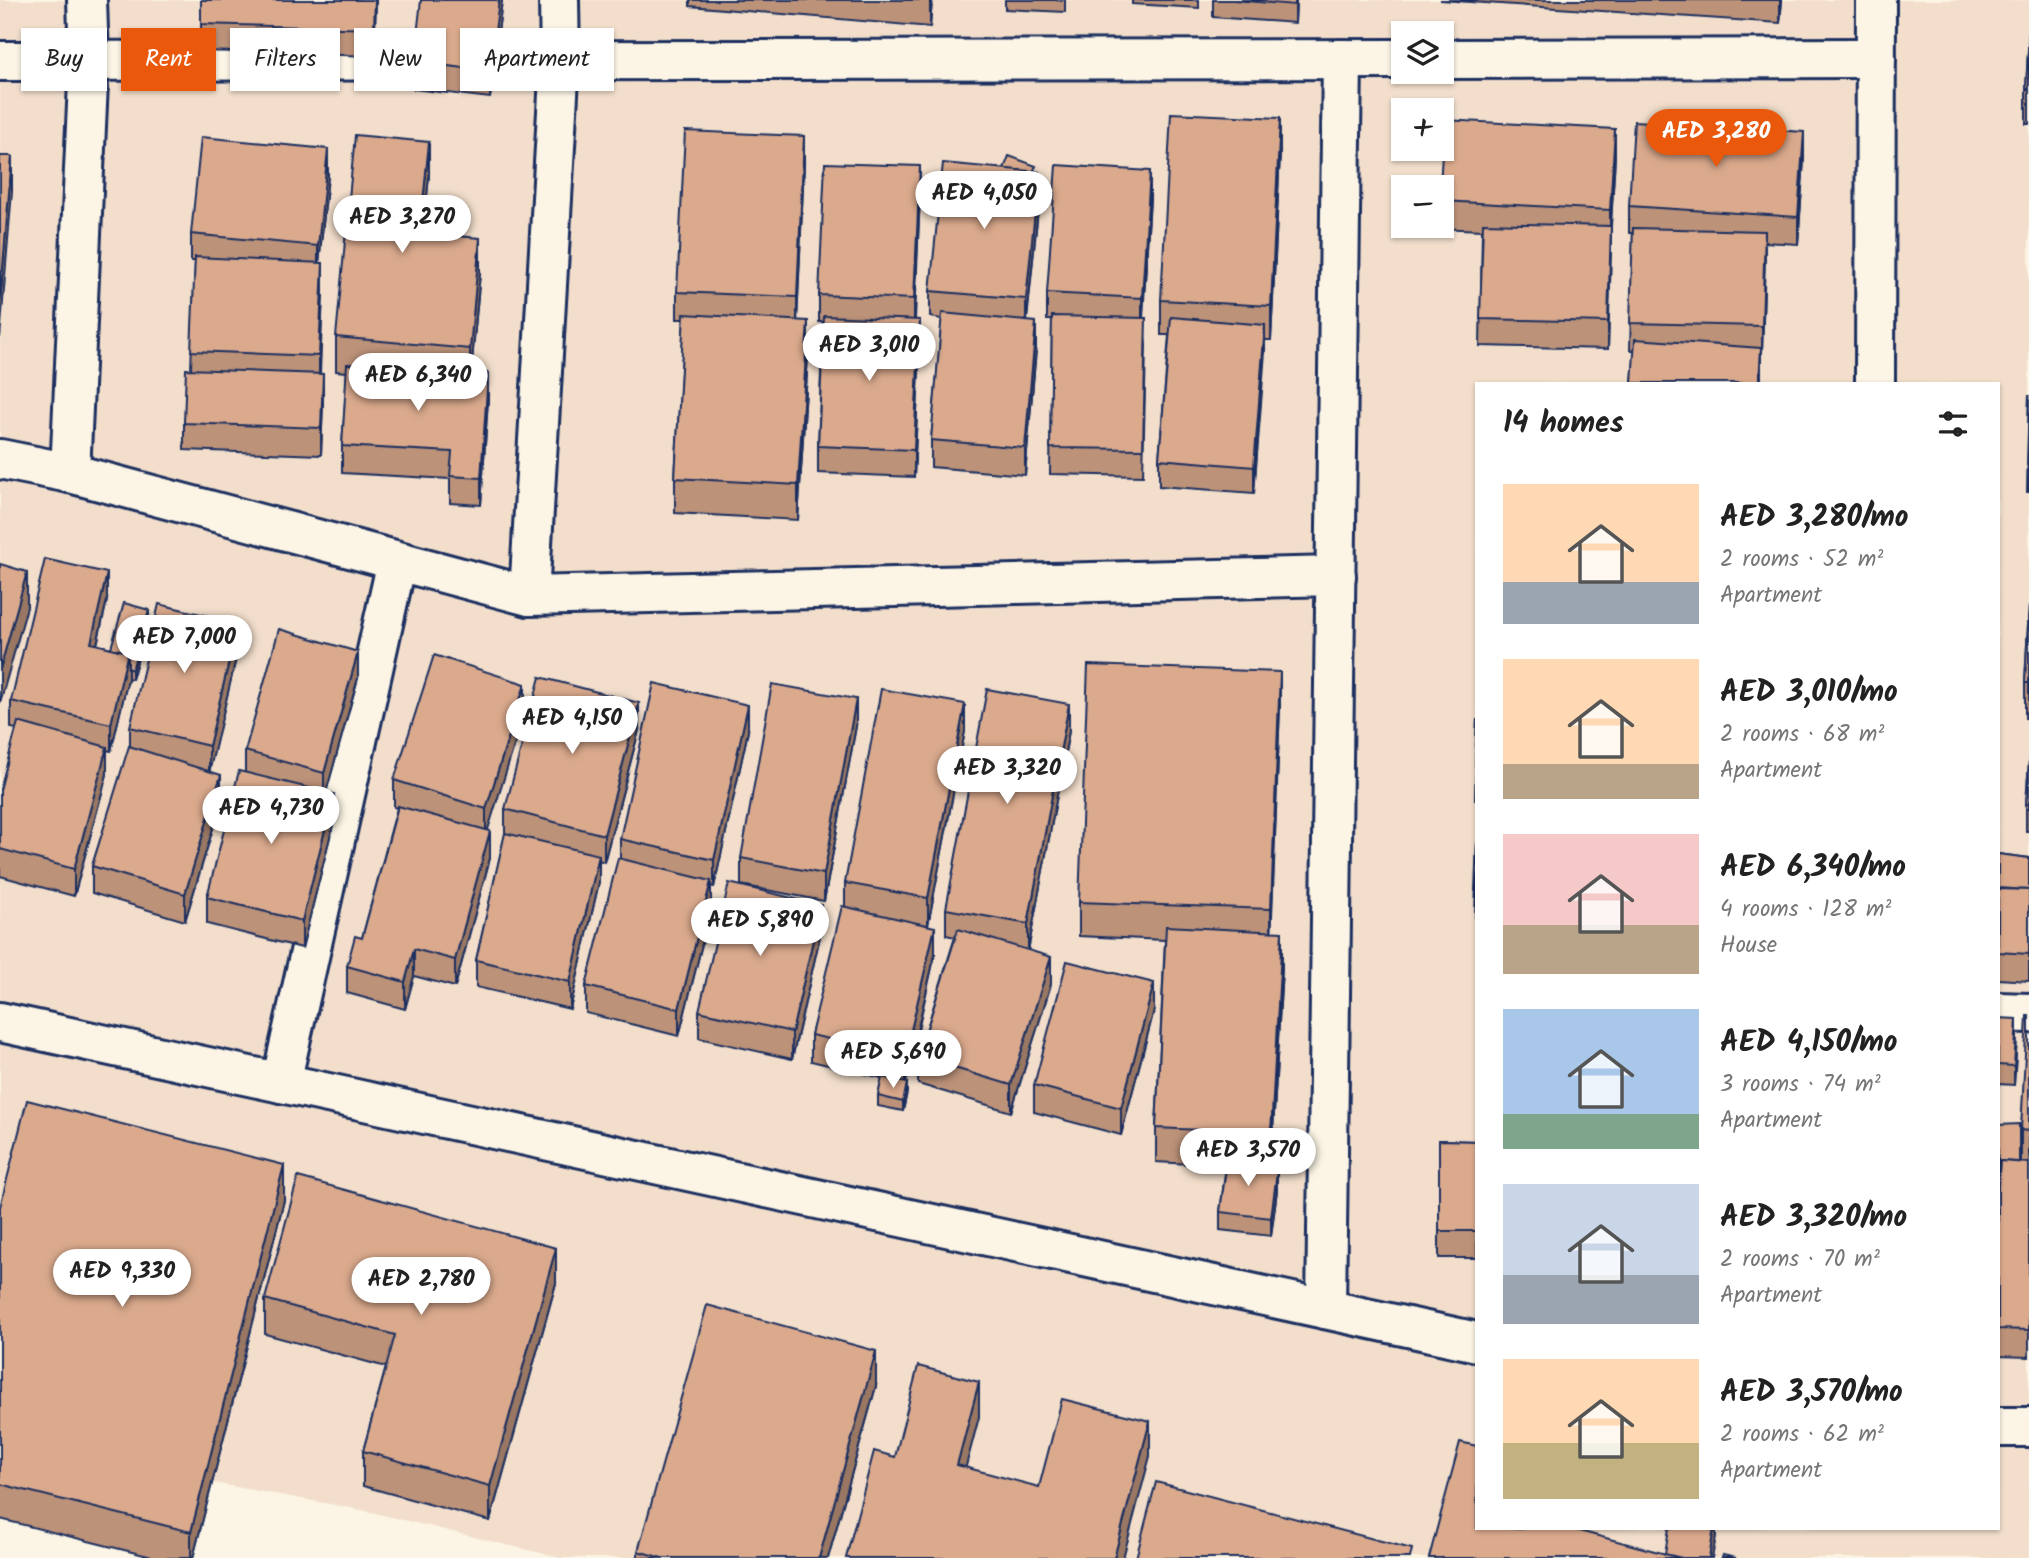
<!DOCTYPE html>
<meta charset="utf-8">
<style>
body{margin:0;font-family:Kalam,sans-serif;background:#f6f6f6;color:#222;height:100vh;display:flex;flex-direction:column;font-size:26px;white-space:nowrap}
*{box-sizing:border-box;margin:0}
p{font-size:23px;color:#767676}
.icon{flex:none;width:38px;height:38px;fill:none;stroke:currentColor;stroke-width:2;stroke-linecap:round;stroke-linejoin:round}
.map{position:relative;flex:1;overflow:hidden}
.drawer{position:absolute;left:1475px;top:382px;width:525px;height:1148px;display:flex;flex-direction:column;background:#fff;border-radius:0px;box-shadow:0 2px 5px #0004}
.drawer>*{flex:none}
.top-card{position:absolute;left:21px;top:28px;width:665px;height:63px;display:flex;gap:14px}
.tools{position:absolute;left:1391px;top:21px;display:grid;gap:14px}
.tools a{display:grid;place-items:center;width:63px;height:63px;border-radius:0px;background:#fff;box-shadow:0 2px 5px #0004;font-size:35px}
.price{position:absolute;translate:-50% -60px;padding:0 16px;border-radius:24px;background:#fff;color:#222;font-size:23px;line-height:46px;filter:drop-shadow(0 2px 4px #0008)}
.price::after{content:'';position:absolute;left:50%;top:42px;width:21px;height:16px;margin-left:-10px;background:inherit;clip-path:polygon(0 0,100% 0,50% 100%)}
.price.selected{background:#ea580c;color:#fff}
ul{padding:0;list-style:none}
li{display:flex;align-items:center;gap:21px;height:175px;padding:0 28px}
li span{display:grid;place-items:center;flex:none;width:196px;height:140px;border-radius:0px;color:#555}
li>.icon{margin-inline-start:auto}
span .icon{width:84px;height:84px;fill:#fffc;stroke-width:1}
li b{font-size:30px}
h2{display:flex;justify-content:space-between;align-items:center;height:84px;padding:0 28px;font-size:30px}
.pill{padding:0 24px;border-radius:0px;background:#fff;box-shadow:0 2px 5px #0004;font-size:24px;line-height:63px}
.pill.selected{background:#ea580c;color:#fff}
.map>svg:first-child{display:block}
.built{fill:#f2decb;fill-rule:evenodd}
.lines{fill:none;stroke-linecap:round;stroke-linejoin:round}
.street-casing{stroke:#1b2f5e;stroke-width:44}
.street{stroke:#fcf5e5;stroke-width:38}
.wall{fill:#bc9279;stroke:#1b2f5e;stroke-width:2}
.shaded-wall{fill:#997763;stroke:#1b2f5e;stroke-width:2}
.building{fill:#dbaa8d;stroke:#1b2f5e;stroke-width:2}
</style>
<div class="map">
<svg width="2029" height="1558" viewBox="0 0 2029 1558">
<rect width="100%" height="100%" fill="#fcf5e5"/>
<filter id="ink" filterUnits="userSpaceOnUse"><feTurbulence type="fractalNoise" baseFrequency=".0143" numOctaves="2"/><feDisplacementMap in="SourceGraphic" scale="14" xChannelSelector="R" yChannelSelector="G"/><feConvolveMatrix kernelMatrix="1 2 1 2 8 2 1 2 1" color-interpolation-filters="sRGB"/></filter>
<g filter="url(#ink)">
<!-- built -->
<path class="built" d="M0,0H2029V1558H561L362,1510L0,1444ZM1404,33H1442V72H1404ZM1404,110H1442V149H1404ZM1404,187H1442V226H1404ZM1477,383H1998V1528H1477Z"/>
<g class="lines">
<defs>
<g id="street">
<polyline points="1442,59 1876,58"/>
<polyline points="0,61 1404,59"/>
<polyline points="1875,383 1876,0"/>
<polyline points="0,459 70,473 529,596 1336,576"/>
<polyline points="70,473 89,61 87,0"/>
<polyline points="529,596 560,60 559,0"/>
<polyline points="1998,1012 2029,1013"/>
<polyline points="0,1022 1477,1342"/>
<polyline points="281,1083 397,561"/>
<polyline points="1326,1309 1342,59"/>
<polyline points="1998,1427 2029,1427"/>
</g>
</defs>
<!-- street casing -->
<use href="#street" class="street-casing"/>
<!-- street -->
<use href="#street" class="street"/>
</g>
<!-- wall -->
<g class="wall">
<polygon points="201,0 376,0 374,56 201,51"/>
<polygon points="502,0 490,98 414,89 414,62"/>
<polygon points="690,0 932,0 930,27 690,6"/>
<polygon points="1005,0 1065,0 1065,12 1005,9"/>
<polygon points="1132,0 1199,0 1199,8 1132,4"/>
<polygon points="1213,0 1296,0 1295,23 1213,17"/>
<polygon points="1440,0 1782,0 1780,23"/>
<polygon points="2029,31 2029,124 2026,124 2026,89"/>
<polygon points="1280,153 1271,340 1265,340 1254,493 1159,486 1159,459 1169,335 1161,335 1161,300"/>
<polygon points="1615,156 1611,226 1608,349 1480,346 1482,230 1439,228 1439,226 1442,226 1442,187"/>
<polygon points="1804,159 1798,244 1765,242 1762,353 1761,353 1761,383 1632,383 1635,350 1630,350 1633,233 1629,233 1629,206"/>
<polygon points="804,163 797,320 808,356 798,520 675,513 675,478 684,319 677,319 677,292"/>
<polygon points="1036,172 1039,199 1027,321 1036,349 1025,475 931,467 931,440 942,319 930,317 930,291"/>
<polygon points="328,176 319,263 323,290 320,374 323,401 321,455 184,450 184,423 191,370 195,261 191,261 191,234"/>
<polygon points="429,176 423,233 480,273 471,372 488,399 481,505 450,503 450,479 342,473 342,446 347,372 336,371 336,337"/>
<polygon points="920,193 915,320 920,347 914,477 818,473 818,446 823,322 819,322 819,295"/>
<polygon points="1150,198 1143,318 1146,345 1143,476 1050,474 1052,320 1047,320 1047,293"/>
<polygon points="2029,395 2029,492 2027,492"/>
<polygon points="107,600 97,645 111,648 149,619 132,679 128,678 111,751 107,750 107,774 74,896 0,876 0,790 17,729 11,728 11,701"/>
<polygon points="2029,605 2029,718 2025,718 2025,683"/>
<polygon points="1477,648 1477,684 1476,684"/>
<polygon points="238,650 209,771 221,802 185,921 92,893 92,866 130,746 130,727"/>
<polygon points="358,678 326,792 334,821 302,948 207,924 207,897 245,772 245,751"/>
<polygon points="1280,706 1271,931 1282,967 1271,1168 1257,1167 1257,1170 1277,1190 1271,1236 1220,1230 1220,1212 1226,1166 1156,1162 1156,1128 1165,940 1079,936 1079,902"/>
<polygon points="525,711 487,830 490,858 455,987 414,976 405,1009 347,993 347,966 362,938 397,808 394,807 394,780"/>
<polygon points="1477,719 1477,800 1475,800"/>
<polygon points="856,726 824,901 741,885 741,858"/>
<polygon points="639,730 604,862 599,860 599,882 570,1009 476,987 476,960 505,835 505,809"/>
<polygon points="748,731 714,887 711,886 711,908 679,1036 586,1013 586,986 620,858 620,839"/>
<polygon points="965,731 928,925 914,923 935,954 906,1083 907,1092 903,1111 878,1106 878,1096 882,1078 811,1061 811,1035 845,907 845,883"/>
<polygon points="1069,731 1028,950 1051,984 1011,1112 918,1084 918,1057 955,937 946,935 946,909"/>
<polygon points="2029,761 2029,831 2026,831 2026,804"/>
<polygon points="1477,842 1477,918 1475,918"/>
<polygon points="1998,854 2029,858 2029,981 1998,979"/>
<polygon points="821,932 792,1059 699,1038 699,1011"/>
<polygon points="1154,1010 1121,1135 1034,1112 1034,1085"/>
<polygon points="2029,1016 2029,1357 1998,1356 1998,1125 2019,1162 2021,1162 2021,1130"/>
<polygon points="1998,1018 2017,1037 2014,1085 1998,1084"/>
<polygon points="1439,1140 1477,1141 1477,1258 1439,1258"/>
<polygon points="284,1200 193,1558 156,1558 0,1519 0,1207"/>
<polygon points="556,1283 490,1521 363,1486 363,1451 386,1367 265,1334 265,1299"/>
<polygon points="876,1386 828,1558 638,1558 638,1551"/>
</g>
<!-- shaded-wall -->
<g class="shaded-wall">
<polygon points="375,0 376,0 374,56 374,29"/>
<polygon points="499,0 502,0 490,98 490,71"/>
<polygon points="930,0 932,0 930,27"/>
<polygon points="1295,0 1296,0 1295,23"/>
<polygon points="1780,0 1782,0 1780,23"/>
<polygon points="1280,118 1280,153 1271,340 1271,306"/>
<polygon points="1615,129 1615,156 1610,237 1610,210"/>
<polygon points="1804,132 1804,159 1798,244 1798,217"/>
<polygon points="804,136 804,163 797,324 797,297"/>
<polygon points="429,142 429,176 420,268 420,233"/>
<polygon points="328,149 328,176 318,273 318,246"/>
<polygon points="12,156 12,191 0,338 0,303"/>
<polygon points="920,166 920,193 914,326 914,299"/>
<polygon points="1150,171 1150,198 1142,325 1142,298"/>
<polygon points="1039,172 1039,199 1026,326 1026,299"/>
<polygon points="1611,226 1611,253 1608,349 1608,322"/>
<polygon points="1765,231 1765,258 1762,353 1762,326"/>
<polygon points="480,238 480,273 470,384 470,349"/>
<polygon points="323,263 323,290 319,383 319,356"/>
<polygon points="920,320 920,347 914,477 914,450"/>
<polygon points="808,321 808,356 798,520 798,485"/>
<polygon points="1036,322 1036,349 1025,475 1025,448"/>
<polygon points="1265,325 1265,352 1254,493 1254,467"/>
<polygon points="1761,348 1761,383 1759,383"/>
<polygon points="488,373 488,399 481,505 481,478"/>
<polygon points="323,374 323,401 321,455 321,428"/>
<polygon points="27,572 27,607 0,703 0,669"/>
<polygon points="107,573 107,600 91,670 91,643"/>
<polygon points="149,610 149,619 132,679 132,670"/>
<polygon points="238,623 238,650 209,773 209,746"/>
<polygon points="128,652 128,679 111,751 111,724"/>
<polygon points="358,652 358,678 324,800 324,773"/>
<polygon points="1280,672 1280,706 1271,943 1271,909"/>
<polygon points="525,684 525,711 486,836 486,809"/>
<polygon points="856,699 856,726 824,901 824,874"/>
<polygon points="639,703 639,730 604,862 604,835"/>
<polygon points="965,704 965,731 928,925 928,898"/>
<polygon points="1069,704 1069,731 1028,951 1028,924"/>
<polygon points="748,705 748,731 714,887 714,860"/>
<polygon points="107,747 107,774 74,896 74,869"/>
<polygon points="221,775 221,802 185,921 185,894"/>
<polygon points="334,794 334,821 302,948 302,921"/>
<polygon points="490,831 490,858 455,987 455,960"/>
<polygon points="599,855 599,882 570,1009 570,982"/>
<polygon points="711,881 711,908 679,1036 679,1009"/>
<polygon points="821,905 821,932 792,1059 792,1032"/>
<polygon points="935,927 935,954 905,1083 905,1056"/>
<polygon points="1282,932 1282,967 1271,1168 1271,1133"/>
<polygon points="414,949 414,976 405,1009 405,982"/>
<polygon points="1051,957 1051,984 1011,1112 1011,1085"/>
<polygon points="1154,983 1154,1010 1121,1135 1121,1108"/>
<polygon points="2017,1019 2017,1037 2014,1085 2014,1066"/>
<polygon points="907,1083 907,1092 903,1111 903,1102"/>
<polygon points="284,1165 284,1200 193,1558 191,1558 191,1532"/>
<polygon points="1277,1172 1277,1190 1271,1236 1271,1218"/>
<polygon points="556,1248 556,1283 490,1521 490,1486"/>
<polygon points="876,1351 876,1386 828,1558 819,1558"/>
<polygon points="979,1382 979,1417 957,1500 957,1465"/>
<polygon points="1150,1421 1150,1456 1123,1558 1114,1558"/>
<polygon points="1714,1528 1716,1528 1716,1537 1712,1558 1709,1558"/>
</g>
<!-- building -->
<g class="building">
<polygon points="201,0 375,0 374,29 201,24"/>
<polygon points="421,0 499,0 490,71 414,62"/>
<polygon points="1233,0 1295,0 1295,5"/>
<polygon points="2029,31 2029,89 2026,89"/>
<polygon points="1171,113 1280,118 1271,306 1161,300"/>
<polygon points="1444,120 1615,129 1610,210 1442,201 1442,187 1440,187"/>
<polygon points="1634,121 1804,132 1798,217 1629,206"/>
<polygon points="685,131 804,136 797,297 677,292"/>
<polygon points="355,135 429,142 420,233 480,238 470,349 336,337"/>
<polygon points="201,137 328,149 318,246 191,234"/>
<polygon points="0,156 12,156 0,303"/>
<polygon points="1009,156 1036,166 1033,172 1004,169"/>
<polygon points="825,163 920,166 914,299 819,295"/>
<polygon points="943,163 1039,172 1026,299 930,291"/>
<polygon points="1056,165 1150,171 1142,298 1047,293"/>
<polygon points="1483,223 1611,226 1608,322 1480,319"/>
<polygon points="1633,228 1765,231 1762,326 1630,323"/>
<polygon points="195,257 323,263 319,356 191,351"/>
<polygon points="942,313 1036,322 1025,448 931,440"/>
<polygon points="684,314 808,321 798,485 675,478"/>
<polygon points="824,316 920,320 914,450 818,446"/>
<polygon points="1052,316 1146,318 1143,449 1050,448"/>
<polygon points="1171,317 1265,325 1254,467 1159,459"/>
<polygon points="1635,339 1761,348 1759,383 1632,383"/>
<polygon points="347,364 488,373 481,478 450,476 452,452 342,446"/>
<polygon points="186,369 323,374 321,428 184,423"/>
<polygon points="2029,395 2029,465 2027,465"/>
<polygon points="45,559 107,573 91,643 128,652 111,724 11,701"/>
<polygon points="0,564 27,572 0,669"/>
<polygon points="124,603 149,610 132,670 128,668 128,652 111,648"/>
<polygon points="159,604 238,623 209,746 130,727"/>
<polygon points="2029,605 2029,683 2025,683"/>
<polygon points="279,629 358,652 324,773 245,751"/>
<polygon points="434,655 525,684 486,809 394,780"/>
<polygon points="1088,665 1280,672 1271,909 1079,902"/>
<polygon points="540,677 639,703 604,835 505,809"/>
<polygon points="654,683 748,705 714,860 620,839"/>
<polygon points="772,684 856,699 824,874 741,858"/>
<polygon points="881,689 965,704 928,898 845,883"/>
<polygon points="987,689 1069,704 1028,924 946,909"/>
<polygon points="1477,719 1477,765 1475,765"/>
<polygon points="18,722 107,747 74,869 0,849 0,790"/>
<polygon points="129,746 221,775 185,894 92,866"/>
<polygon points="2029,761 2029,804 2026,804"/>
<polygon points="239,771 334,794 302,921 207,897"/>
<polygon points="398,806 490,831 455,960 414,949 405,982 347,966 355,936 362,938"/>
<polygon points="505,833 599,855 570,982 476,960"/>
<polygon points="1477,843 1477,892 1475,891"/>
<polygon points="1998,854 2029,858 2029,890 1998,888"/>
<polygon points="618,858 711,881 679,1009 586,986"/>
<polygon points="729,883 821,905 792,1032 699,1011"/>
<polygon points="1998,889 2029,890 2029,954 1998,952"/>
<polygon points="842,906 935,927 905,1056 811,1035"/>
<polygon points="1166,926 1282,932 1271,1133 1156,1128"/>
<polygon points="958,929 1051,957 1011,1085 918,1057"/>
<polygon points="1067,961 1154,983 1121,1108 1034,1085"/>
<polygon points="2027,1016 2029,1016 2029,1131 2021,1130"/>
<polygon points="1998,1018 2017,1019 2014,1066 1998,1065"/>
<polygon points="882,1077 907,1083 903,1102 878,1096"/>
<polygon points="27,1100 284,1165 191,1532 0,1484 0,1207"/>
<polygon points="2019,1124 2019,1162 2000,1161 2000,1163 1998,1163 1998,1125"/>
<polygon points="1439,1140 1477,1141 1477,1231 1439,1231"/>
<polygon points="1228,1153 1257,1157 1255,1170 1277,1172 1271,1218 1220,1212"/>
<polygon points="2000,1161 2029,1163 2029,1330 1998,1329 1998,1186"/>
<polygon points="298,1177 556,1248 490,1486 363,1451 395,1335 265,1299"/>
<polygon points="707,1305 876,1351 819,1558 662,1558 638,1551"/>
<polygon points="918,1366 979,1382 957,1465 1039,1487 1062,1399 1150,1421 1114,1558 846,1558 874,1451 895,1457"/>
<polygon points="1460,1442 1477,1446 1477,1528 1568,1528 1681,1558 1429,1558"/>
<polygon points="1156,1482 1412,1549 1410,1558 1136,1558"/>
<polygon points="1669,1528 1714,1528 1709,1558 1682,1558 1665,1554"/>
<polygon points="1723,1555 1736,1558 1722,1558"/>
</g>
</g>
</svg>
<div class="tools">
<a><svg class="icon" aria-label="layers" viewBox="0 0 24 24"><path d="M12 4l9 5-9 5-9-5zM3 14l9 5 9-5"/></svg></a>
<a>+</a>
<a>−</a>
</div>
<b class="price selected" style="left:1716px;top:169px">AED 3,280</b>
<b class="price" style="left:984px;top:231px">AED 4,050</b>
<b class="price" style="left:402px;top:255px">AED 3,270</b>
<b class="price" style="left:869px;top:383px">AED 3,010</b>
<b class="price" style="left:418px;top:413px">AED 6,340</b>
<b class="price" style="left:184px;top:675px">AED 7,000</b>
<b class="price" style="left:572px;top:756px">AED 4,150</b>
<b class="price" style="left:1007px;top:806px">AED 3,320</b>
<b class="price" style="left:271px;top:846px">AED 4,730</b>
<b class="price" style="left:760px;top:958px">AED 5,890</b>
<b class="price" style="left:893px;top:1090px">AED 5,690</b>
<b class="price" style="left:1248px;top:1188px">AED 3,570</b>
<b class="price" style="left:122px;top:1309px">AED 9,330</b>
<b class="price" style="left:421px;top:1317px">AED 2,780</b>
<div class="top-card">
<a class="pill">Buy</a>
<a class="pill selected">Rent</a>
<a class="pill">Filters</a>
<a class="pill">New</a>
<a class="pill">Apartment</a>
</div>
<section class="drawer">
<h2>14 homes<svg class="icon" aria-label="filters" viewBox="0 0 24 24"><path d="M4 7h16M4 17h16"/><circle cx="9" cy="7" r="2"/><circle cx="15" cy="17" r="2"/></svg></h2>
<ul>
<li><span style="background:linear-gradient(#ffd9b3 70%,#9aa5b1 0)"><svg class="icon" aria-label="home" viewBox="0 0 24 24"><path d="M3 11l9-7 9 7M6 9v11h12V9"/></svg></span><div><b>AED 3,280/mo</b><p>2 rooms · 52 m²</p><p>Apartment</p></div></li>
<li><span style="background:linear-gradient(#ffd9b3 75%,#b9a48a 0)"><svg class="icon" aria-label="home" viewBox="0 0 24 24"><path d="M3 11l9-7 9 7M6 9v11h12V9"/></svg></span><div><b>AED 3,010/mo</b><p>2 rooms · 68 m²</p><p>Apartment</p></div></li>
<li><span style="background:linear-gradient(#f6c9c9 65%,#b9a48a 0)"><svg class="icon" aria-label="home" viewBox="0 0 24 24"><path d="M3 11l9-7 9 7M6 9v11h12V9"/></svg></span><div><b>AED 6,340/mo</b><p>4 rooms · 128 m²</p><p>House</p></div></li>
<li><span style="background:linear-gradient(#a9c7e8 75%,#7fa58c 0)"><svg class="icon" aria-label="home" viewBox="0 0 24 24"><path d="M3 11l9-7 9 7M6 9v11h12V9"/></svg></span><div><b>AED 4,150/mo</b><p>3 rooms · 74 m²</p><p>Apartment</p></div></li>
<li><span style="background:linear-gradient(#c9d6e8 65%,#9aa5b1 0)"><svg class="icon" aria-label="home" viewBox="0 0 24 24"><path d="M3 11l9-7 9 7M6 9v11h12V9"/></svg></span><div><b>AED 3,320/mo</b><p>2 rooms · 70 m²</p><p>Apartment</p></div></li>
<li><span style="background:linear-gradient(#ffd9b3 60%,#c2b280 0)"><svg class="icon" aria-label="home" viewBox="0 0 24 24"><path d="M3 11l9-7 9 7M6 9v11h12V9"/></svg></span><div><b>AED 3,570/mo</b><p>2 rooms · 62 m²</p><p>Apartment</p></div></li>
</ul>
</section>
</div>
